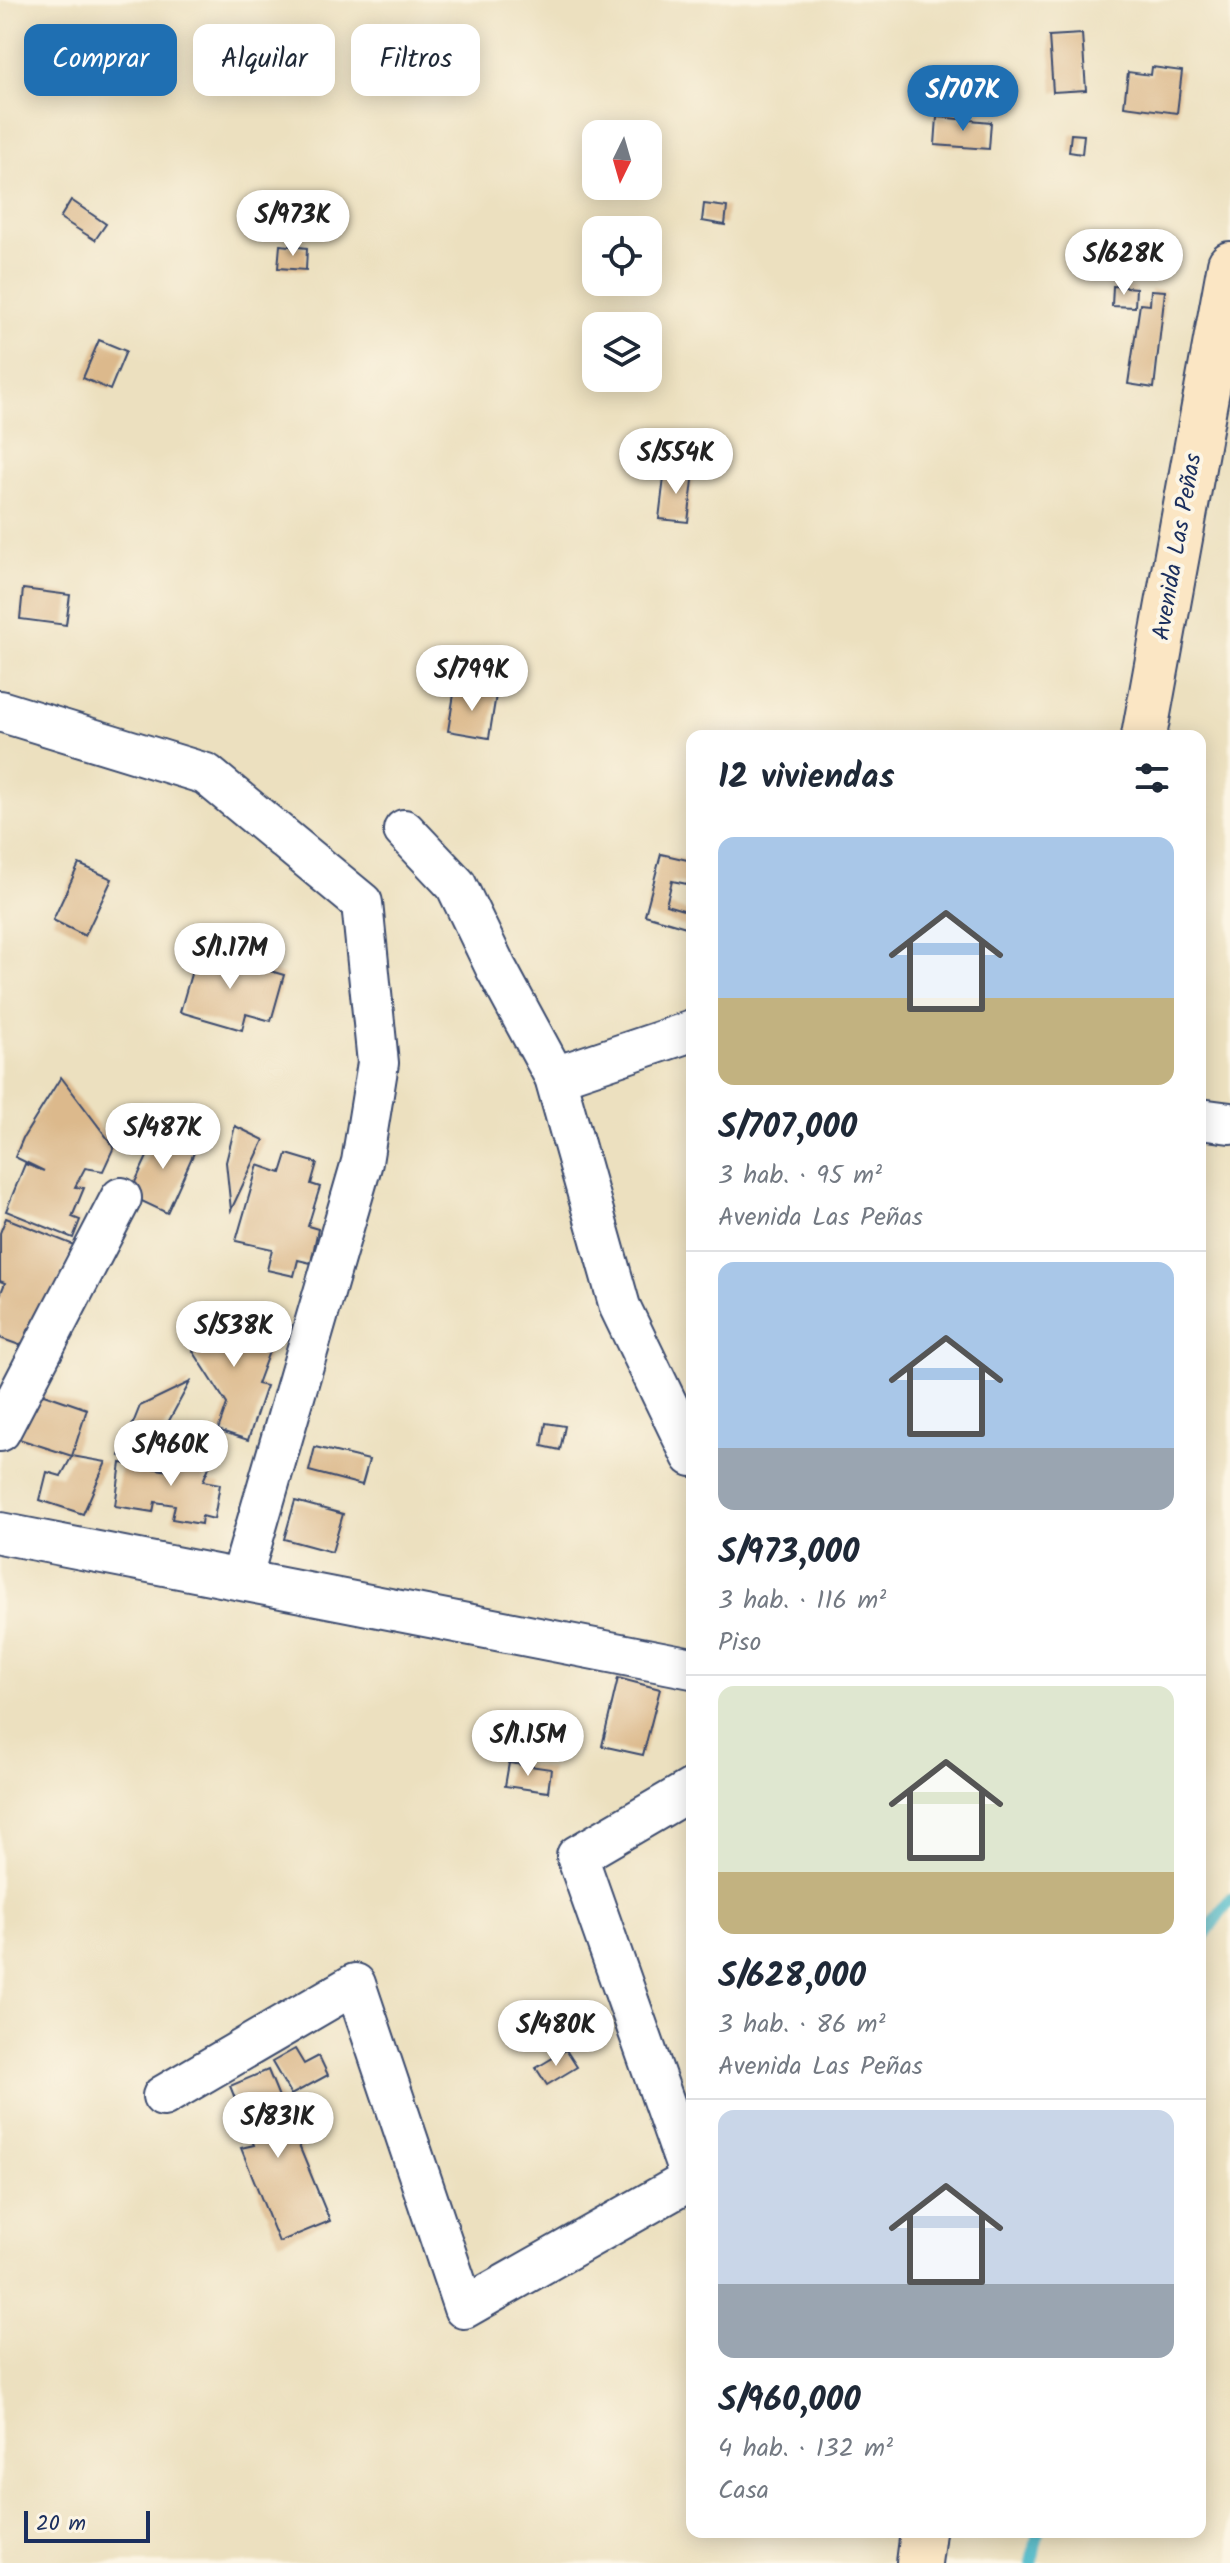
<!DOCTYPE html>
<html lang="es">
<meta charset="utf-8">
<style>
body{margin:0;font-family:Kalam,sans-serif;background:#f6f6f7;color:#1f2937;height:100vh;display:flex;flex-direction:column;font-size:30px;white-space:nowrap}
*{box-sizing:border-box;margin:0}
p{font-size:26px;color:#747a83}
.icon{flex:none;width:44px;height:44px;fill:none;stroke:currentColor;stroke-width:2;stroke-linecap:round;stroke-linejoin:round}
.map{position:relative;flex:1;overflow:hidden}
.details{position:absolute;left:686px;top:730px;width:520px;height:1808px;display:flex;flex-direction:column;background:#fff;border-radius:16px;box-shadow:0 4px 20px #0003}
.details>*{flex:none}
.banner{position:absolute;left:24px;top:24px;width:542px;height:72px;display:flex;gap:16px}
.needle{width:52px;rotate:185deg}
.fabs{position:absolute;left:582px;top:120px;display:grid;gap:16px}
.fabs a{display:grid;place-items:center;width:80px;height:80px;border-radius:16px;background:#fff;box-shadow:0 4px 20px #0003;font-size:40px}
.scale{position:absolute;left:24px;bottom:20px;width:126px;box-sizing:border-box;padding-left:8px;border:4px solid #1b2f5e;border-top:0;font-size:22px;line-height:28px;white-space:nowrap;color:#1b2f5e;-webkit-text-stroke:6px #fcf5e5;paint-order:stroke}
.price{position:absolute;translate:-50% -68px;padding:0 18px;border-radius:28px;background:#fff;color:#222;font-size:26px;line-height:52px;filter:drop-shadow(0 2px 4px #0008)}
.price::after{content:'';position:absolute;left:50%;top:48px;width:24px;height:18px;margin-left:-12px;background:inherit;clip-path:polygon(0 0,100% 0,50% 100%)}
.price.current{background:#1f6fb2;color:#fff}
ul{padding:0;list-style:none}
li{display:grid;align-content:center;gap:16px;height:424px;padding:0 32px}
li+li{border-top:2px solid #e0e1e3}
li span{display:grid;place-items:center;height:248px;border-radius:16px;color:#555}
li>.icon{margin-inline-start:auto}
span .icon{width:144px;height:144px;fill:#fffc;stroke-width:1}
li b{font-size:34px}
h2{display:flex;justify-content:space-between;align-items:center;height:96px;padding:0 32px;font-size:34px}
.chip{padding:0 28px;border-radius:16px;background:#fff;box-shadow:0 4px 20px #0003;font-size:28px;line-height:72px}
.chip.current{background:#1f6fb2;color:#fff}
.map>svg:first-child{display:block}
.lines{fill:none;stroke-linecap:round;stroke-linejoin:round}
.stream{stroke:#4fbbcb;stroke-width:12}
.building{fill:#dcb98c}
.street-casing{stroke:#3a4a6d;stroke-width:44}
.secondary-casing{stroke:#3a4a6d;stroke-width:48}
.street{stroke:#fff;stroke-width:40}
.secondary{stroke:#fbe6c4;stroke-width:44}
.labels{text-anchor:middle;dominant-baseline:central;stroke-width:8;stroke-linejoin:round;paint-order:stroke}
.street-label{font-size:24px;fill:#1b2f5e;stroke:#fcf5e5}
</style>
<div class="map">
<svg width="1230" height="2563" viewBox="0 0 1230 2563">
<rect width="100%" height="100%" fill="#fcf5e5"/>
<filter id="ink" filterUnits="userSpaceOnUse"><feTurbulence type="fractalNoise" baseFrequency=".0125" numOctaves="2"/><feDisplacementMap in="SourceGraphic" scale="16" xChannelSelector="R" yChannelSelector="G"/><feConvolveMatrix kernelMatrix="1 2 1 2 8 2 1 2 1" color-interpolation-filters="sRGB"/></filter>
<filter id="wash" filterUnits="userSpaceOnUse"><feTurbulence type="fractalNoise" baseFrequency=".006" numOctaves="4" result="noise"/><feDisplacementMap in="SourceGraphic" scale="32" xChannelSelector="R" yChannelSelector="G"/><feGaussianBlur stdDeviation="1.8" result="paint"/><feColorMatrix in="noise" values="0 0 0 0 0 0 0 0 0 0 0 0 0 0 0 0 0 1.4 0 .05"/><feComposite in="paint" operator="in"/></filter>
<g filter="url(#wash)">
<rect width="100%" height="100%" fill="#ece0bf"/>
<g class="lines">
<!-- stream -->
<g class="stream">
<polyline points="1200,1941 1230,1899"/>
<polyline points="1032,2563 1038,2532"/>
</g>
</g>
<g id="blocks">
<!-- building -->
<g class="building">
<polygon points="1082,34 1086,90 1053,92 1049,36"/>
<polygon points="1152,67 1182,71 1177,113 1124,106 1128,72 1151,75"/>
<polygon points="937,117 991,122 989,149 935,145"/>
<polygon points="1071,134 1084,135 1082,154 1069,152"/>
<polygon points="71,200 106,224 95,240 60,218"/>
<polygon points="704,204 727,207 725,225 702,221"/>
<polygon points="280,245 307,248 306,270 278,268"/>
<polygon points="1113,286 1136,288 1135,307 1112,306"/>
<polygon points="1151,290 1165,291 1154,388 1128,384 1140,304 1150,305"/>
<polygon points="99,340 126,351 110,390 83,378"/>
<polygon points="665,469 694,472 688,522 659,519"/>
<polygon points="23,589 70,595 66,625 20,619"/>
<polygon points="455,688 496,695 489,738 448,731"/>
<polygon points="661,854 692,861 692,885 672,881 666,905 690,912 686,927 645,915"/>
<polygon points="79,864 112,879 85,936 53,920"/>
<polygon points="198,950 284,975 271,1021 246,1014 242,1030 180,1012"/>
<polygon points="61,1077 114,1147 103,1171 85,1168 75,1187 84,1188 72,1217 80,1220 73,1238 6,1211 25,1164 44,1171 15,1157 23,1138"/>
<polygon points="235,1126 264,1140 231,1210 226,1162"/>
<polygon points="160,1129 197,1146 167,1213 129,1195"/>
<polygon points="287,1154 317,1163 311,1184 320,1187 308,1226 318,1229 311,1263 298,1260 294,1276 267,1270 272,1249 236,1241 258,1165 281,1173"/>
<polygon points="6,1218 74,1245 38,1331 29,1328 22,1346 0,1338 0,1295 5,1283 0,1281 0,1233"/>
<polygon points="196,1309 274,1338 257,1384 266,1386 248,1440 218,1430 227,1404 193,1351 204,1322"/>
<polygon points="190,1382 145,1465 120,1456 140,1406"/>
<polygon points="35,1391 87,1409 72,1456 19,1439"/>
<polygon points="546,1423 565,1426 560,1450 542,1446"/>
<polygon points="315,1447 369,1460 362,1485 309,1471"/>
<polygon points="184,1448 212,1460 203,1481 220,1484 214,1519 202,1516 201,1524 172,1519 175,1505 155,1502 153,1512 115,1506 121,1463 174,1472"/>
<polygon points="72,1456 106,1462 83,1514 40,1500 47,1472 61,1476"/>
<polygon points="295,1501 343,1514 332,1552 284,1539"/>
<polygon points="618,1678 660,1689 643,1755 602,1746"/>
<polygon points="509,1763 551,1769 548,1792 505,1786"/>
<polygon points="295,2049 304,2064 319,2056 328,2075 291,2095 272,2062"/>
<polygon points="566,2050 577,2067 547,2085 536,2068"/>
<polygon points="268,2070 330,2221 279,2242 241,2148 254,2145 230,2086"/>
</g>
</g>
</g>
<g filter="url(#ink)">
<use href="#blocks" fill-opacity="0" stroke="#3a4a6d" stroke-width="2"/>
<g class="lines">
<defs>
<g id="street">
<polyline points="0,711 206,774 362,903 378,1063 362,1162 241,1579"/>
<polyline points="404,830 456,885 496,968 555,1077 620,1307 692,1456"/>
<polyline points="555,1077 692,1031"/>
<polyline points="1200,1119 1230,1123"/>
<polyline points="0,1431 121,1198"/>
<polyline points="0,1533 692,1668"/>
<polyline points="163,2096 355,1984 464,2308 692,2179"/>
<polyline points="691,2179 577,1856 692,1789"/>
</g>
<g id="secondary">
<polyline points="1144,736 1230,264"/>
<polyline points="919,2563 923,2532"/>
</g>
</defs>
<!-- street casing -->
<use href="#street" class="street-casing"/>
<!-- secondary casing -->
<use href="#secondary" class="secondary-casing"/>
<!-- street -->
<use href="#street" class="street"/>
<!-- secondary -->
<use href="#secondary" class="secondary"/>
</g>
</g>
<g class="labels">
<!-- street labels -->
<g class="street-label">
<text transform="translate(1178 547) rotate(-80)">Avenida Las Peñas</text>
</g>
</g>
</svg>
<div class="fabs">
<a><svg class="needle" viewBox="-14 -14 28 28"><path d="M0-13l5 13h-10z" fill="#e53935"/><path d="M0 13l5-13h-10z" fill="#747a83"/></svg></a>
<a><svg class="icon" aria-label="locate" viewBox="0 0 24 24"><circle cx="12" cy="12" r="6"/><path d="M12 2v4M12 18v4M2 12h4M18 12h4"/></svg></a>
<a><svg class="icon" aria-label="layers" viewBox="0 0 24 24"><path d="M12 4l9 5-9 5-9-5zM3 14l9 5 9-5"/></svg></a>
</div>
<div class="scale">20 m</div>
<b class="price current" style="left:963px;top:133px">S/707K</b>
<b class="price" style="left:293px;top:258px">S/973K</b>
<b class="price" style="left:1124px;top:297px">S/628K</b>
<b class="price" style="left:676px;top:496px">S/554K</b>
<b class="price" style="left:472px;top:713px">S/799K</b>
<b class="price" style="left:230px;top:991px">S/1.17M</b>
<b class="price" style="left:163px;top:1171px">S/487K</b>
<b class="price" style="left:234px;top:1369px">S/538K</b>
<b class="price" style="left:171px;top:1488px">S/960K</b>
<b class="price" style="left:528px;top:1778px">S/1.15M</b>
<b class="price" style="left:556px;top:2068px">S/480K</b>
<b class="price" style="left:278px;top:2160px">S/831K</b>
<div class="banner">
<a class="chip current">Comprar</a>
<a class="chip">Alquilar</a>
<a class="chip">Filtros</a>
</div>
<section class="details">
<h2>12 viviendas<svg class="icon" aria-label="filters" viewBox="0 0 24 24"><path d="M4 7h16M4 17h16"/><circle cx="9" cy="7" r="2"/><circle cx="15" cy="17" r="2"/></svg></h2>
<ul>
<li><span style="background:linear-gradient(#a9c7e8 65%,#c2b280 0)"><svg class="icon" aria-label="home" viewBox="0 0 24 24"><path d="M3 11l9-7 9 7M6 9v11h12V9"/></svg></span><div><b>S/707,000</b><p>3 hab. · 95 m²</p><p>Avenida Las Peñas</p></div></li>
<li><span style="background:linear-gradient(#a9c7e8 75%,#9aa5b1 0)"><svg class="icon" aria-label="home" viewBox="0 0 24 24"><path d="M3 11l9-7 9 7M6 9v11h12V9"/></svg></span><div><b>S/973,000</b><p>3 hab. · 116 m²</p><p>Piso</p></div></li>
<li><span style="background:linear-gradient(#dfe7d0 75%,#c2b280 0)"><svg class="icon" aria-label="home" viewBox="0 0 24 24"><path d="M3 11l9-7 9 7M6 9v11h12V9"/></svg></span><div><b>S/628,000</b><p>3 hab. · 86 m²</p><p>Avenida Las Peñas</p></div></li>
<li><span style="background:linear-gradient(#c9d6e8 70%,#9aa5b1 0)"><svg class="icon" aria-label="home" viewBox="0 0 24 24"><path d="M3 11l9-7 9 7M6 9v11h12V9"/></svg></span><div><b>S/960,000</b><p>4 hab. · 132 m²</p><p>Casa</p></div></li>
</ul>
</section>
</div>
